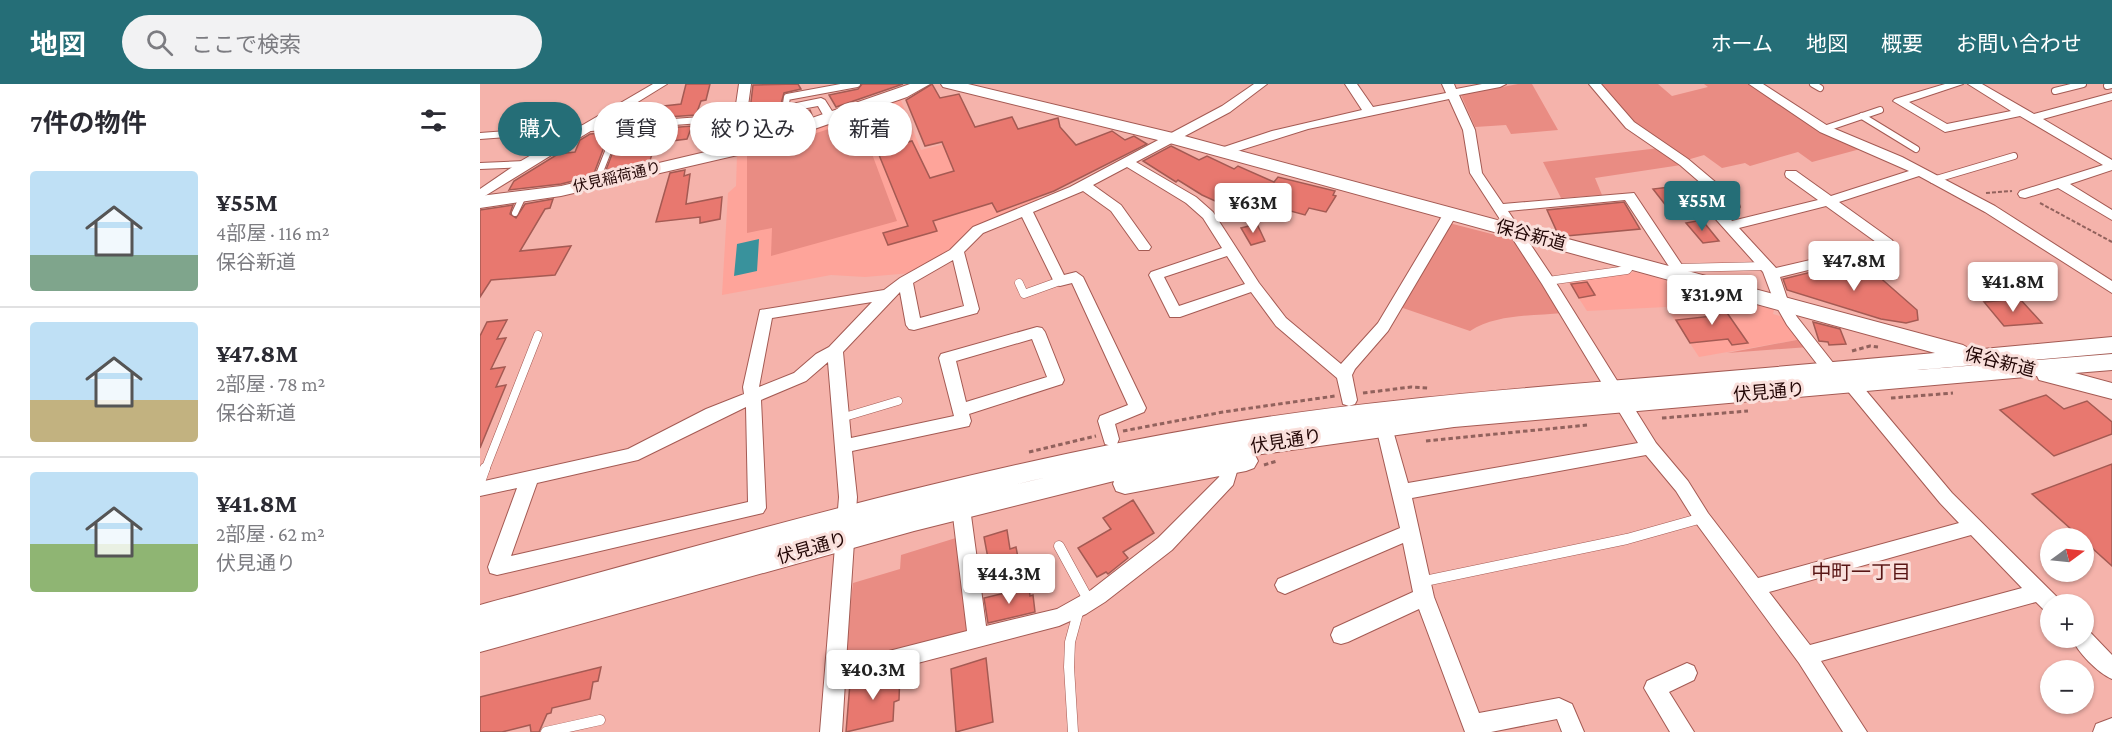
<!DOCTYPE html>
<html lang="ja">
<meta charset="utf-8">
<style>
body{margin:0;font-family:"Crimson Pro","Noto Sans JP",serif;background:#f2f2f3;color:#2b2b33;height:100vh;display:flex;flex-direction:column;font-size:22px;white-space:nowrap}
*{box-sizing:border-box;margin:0}
p{font-size:20px;color:#7c7c81}
.icon{flex:none;width:33px;height:33px;fill:none;stroke:currentColor;stroke-width:2;stroke-linecap:round;stroke-linejoin:round}
.map{position:relative;flex:1;overflow:hidden}
.side{display:flex;flex-direction:column;background:#fff;width:480px}
.side>*{flex:none}
.top-card{position:absolute;left:18px;top:18px;width:570px;height:54px;display:flex;gap:12px}
.needle{width:39px;rotate:75deg}
.tools{position:absolute;left:1560px;top:444px;display:grid;gap:12px}
.tools a{display:grid;place-items:center;width:54px;height:54px;border-radius:50%;background:#fff;box-shadow:0 2px 4px #0004;font-size:30px}
.price{position:absolute;translate:-50% -51px;padding:0 14px;border-radius:6px;background:#fff;color:#222;font-size:20px;line-height:39px;filter:drop-shadow(0 2px 3px #0008)}
.price::after{content:'';position:absolute;left:50%;top:36px;width:18px;height:14px;margin-left:-9px;background:inherit;clip-path:polygon(0 0,100% 0,50% 100%)}
.price.active{background:#256e77;color:#fff}
ul{padding:0;list-style:none}
li{display:flex;align-items:center;gap:18px;height:150px;padding:0 30px}
li+li{border-top:2px solid #e1e1e2}
li span{display:grid;place-items:center;flex:none;width:168px;height:120px;border-radius:6px;color:#555}
li>.icon{margin-inline-start:auto}
span .icon{width:72px;height:72px;fill:#fffc;stroke-width:1}
li b{font-size:26px}
h2{display:flex;justify-content:space-between;align-items:center;height:72px;padding:0 30px;font-size:26px}
.tag{padding:0 21px;border-radius:27px;background:#fff;box-shadow:0 2px 4px #0004;font-size:21px;line-height:54px}
.tag.active{background:#256e77;color:#fff}
header{display:flex;align-items:center;gap:36px;box-sizing:border-box;height:84px;padding:0 30px;background:#256e77;color:#fff}
header strong{font-size:28px}
nav{display:flex;gap:33px;margin-inline-start:auto;font-size:21px}
.search{width:420px;height:54px;background:#f2f2f3;display:flex;align-items:center;gap:15px;box-sizing:border-box;padding:0 21px;border-radius:33px;color:#7c7c81;font-size:22px}
main{display:flex;flex:1;min-height:0}
.map>svg:first-child{display:block}
.built{fill:#fea49a}
.green{fill:#e98c83}
.water{fill:#39929c}
.building{fill:#e8786f;stroke:#a45a53;stroke-width:1.5}
.lines{fill:none;stroke-linecap:round;stroke-linejoin:round}
.lane-far2-casing{stroke:#a45a53;stroke-width:8}
.lane-far1-casing{stroke:#a45a53;stroke-width:9}
.lane-casing{stroke:#a45a53;stroke-width:11}
.street-casing{stroke:#a45a53;stroke-width:2}
.secondary-casing{stroke:#a45a53;stroke-width:2}
.path-far1{stroke:#92625d;stroke-width:2;stroke-dasharray:4 2;stroke-linecap:butt}
.path{stroke:#92625d;stroke-width:3;stroke-dasharray:4.5 3;stroke-linecap:butt}
.lane-far2{stroke:#fff;stroke-width:6}
.lane-far1{stroke:#fff;stroke-width:8}
.lane{stroke:#fff;stroke-width:10}
.street{fill:#fff;fill-rule:evenodd}
.secondary{fill:#fff;fill-rule:evenodd}
.labels{text-anchor:middle;dominant-baseline:central;stroke-width:6;stroke-linejoin:round;paint-order:stroke}
.far-street-label{font-size:15px;fill:#220605;stroke:#fae0dc}
.street-label{font-size:18px;fill:#220605;stroke:#fae0dc}
.neighbourhood-label{font-size:20px;fill:#591615;stroke:#fae0dc}
</style>
<header>
<strong>地図</strong>
<div class="search"><svg class="icon" aria-label="search" viewBox="0 0 24 24"><circle cx="10" cy="10" r="6"/><path d="M15 15l6 6"/></svg>ここで検索</div>
<nav><a>ホーム</a><a>地図</a><a>概要</a><a>お問い合わせ</a></nav>
</header>
<main>
<section class="side">
<h2>7件の物件<svg class="icon" aria-label="filters" viewBox="0 0 24 24"><path d="M4 7h16M4 17h16"/><circle cx="9" cy="7" r="2"/><circle cx="15" cy="17" r="2"/></svg></h2>
<ul>
<li><span style="background:linear-gradient(#bfe0f5 70%,#7fa58c 0)"><svg class="icon" aria-label="home" viewBox="0 0 24 24"><path d="M3 11l9-7 9 7M6 9v11h12V9"/></svg></span><div><b>¥55M</b><p>4部屋 · 116 m²</p><p>保谷新道</p></div></li>
<li><span style="background:linear-gradient(#bfe0f5 65%,#c2b280 0)"><svg class="icon" aria-label="home" viewBox="0 0 24 24"><path d="M3 11l9-7 9 7M6 9v11h12V9"/></svg></span><div><b>¥47.8M</b><p>2部屋 · 78 m²</p><p>保谷新道</p></div></li>
<li><span style="background:linear-gradient(#bfe0f5 60%,#8fb573 0)"><svg class="icon" aria-label="home" viewBox="0 0 24 24"><path d="M3 11l9-7 9 7M6 9v11h12V9"/></svg></span><div><b>¥41.8M</b><p>2部屋 · 62 m²</p><p>伏見通り</p></div></li>
</ul>
</section>
<div class="map">
<svg width="1632" height="648" viewBox="0 0 1632 648">
<rect width="100%" height="100%" fill="#f5b3ab"/>
<!-- built -->
<g class="built">
<polygon points="420,14 441,66 514,47 525,69 560,118 500,141 473,166 431,189 385,193 351,191 242,211 248,109 256,102 257,71"/>
<polygon points="1155,188 1294,226 1293,230 1303,233 1322,255 1219,273 1186,223 1107,227 1087,196"/>
</g>
<!-- green -->
<g class="green">
<polygon points="1038,0 1052,0 1078,46 1031,50 1026,41 995,43 981,11"/>
<polygon points="1118,0 1178,0 1192,12 1228,3 1224,0 1271,0 1384,64 1332,78 1318,68 1270,82 1265,79 1242,84 1224,71 1207,76 1153,39"/>
<polygon points="379,35 417,137 291,172 292,144 267,149 267,72"/>
<polygon points="1179,64 1201,81 1115,94 1122,111 1081,114 1063,78"/>
<path d="M969,139L1039,157L1083,229C1052,232 1017,230 990,247L920,223Z"/>
<polygon points="1322,255 1329,263 1247,269"/>
<polygon points="479,453 487,545 483,552 363,582 373,499 420,485 421,471"/>
</g>
<!-- water -->
<polygon class="water" points="279,155 277,187 254,192 257,160"/>
<!-- building -->
<g class="building">
<polygon points="206,0 230,0 226,16 221,17 216,31 131,37 148,26 201,20"/>
<polygon points="318,0 321,5 304,9 301,20 270,26 273,1"/>
<polygon points="382,0 423,0 356,23 349,11 378,5"/>
<polygon points="452,0 460,14 479,10 495,43 532,33 538,45 578,34 580,43 596,61 632,47 645,56 654,52 667,60 574,107 517,128 512,119 453,137 457,147 408,161 403,149 428,142 397,66 432,57 450,94 474,87 462,58 445,62 426,16"/>
<polygon points="330,26 332,31 284,48 266,52 267,37"/>
<polygon points="212,42 207,55 176,59 169,79 126,86 134,65 133,61 128,60 124,63 113,92 81,100 29,106 34,97 78,70 95,68 100,56 110,50"/>
<polygon points="691,62 719,76 727,72 754,85 758,82 794,98 798,93 855,107 853,111 856,112 846,128 829,124 825,131 758,113 746,122 722,111 698,96 696,98 663,77"/>
<polygon points="205,86 204,92 210,90 206,120 242,113 240,135 220,139 220,133 176,138 190,89"/>
<polygon points="1190,103 1205,120 1187,123 1173,105"/>
<polygon points="73,115 70,124 65,125 40,167 91,162 75,191 11,196 0,213 0,126 33,121 30,130 36,134 45,120"/>
<polygon points="1144,118 1160,145 1086,152 1078,150 1067,126"/>
<polygon points="1222,136 1239,157 1223,159 1206,139"/>
<polygon points="777,140 785,157 771,161 761,144"/>
<polygon points="1380,176 1437,226 1438,236 1426,239 1401,235 1307,206 1303,195"/>
<polygon points="1107,198 1115,211 1099,214 1091,200"/>
<polygon points="1236,213 1268,259 1252,261 1248,255 1210,259 1196,236 1233,232 1221,215"/>
<polygon points="1540,215 1562,239 1524,242 1504,218"/>
<polygon points="27,236 17,255 26,254 11,285 25,283 16,303 26,301 0,364 0,252 7,238"/>
<polygon points="1333,238 1360,245 1366,260 1349,261 1348,258 1339,257"/>
<polygon points="1566,311 1584,325 1607,317 1632,338 1632,350 1574,372 1520,326"/>
<polygon points="1632,380 1632,482 1552,410"/>
<polygon points="653,416 674,449 643,468 648,474 628,490 626,488 617,493 598,464 631,445 623,434"/>
<polygon points="527,446 530,465 536,463 539,479 510,485 504,453"/>
<polygon points="549,503 550,512 553,511 555,528 508,539 504,514"/>
<polygon points="506,574 513,638 476,648 471,585"/>
<polygon points="121,583 118,597 113,598 110,615 72,624 71,629 67,630 59,648 51,648 50,641 22,648 0,648 0,613"/>
<polygon points="420,586 419,616 414,618 413,637 366,648 370,599"/>
</g>
<g class="lines">
<defs>
<g id="lane-far2">
<polyline points="1333,0 1340,4"/>
<polyline points="1627,2 1632,1"/>
<polyline points="1575,7 1603,0"/>
<polyline points="305,26 307,13 377,0"/>
<polyline points="1382,32 1436,65"/>
<polyline points="1344,45 1400,26"/>
<polyline points="0,52 221,36 225,27"/>
<polyline points="0,82 45,80"/>
<polyline points="1453,96 1534,72"/>
<polyline points="116,98 129,65"/>
<polyline points="35,129 43,112"/>
</g>
<g id="lane-far1">
<polyline points="1197,184 1286,182"/>
<polyline points="1068,197 1147,186 1153,178"/>
<polyline points="539,199 544,210 580,197"/>
<polyline points="361,334 418,317"/>
<polyline points="5,386 58,251"/>
</g>
<g id="lane">
<polyline points="0,398 5,384"/>
<polyline points="579,462 609,517"/>
<polyline points="940,498 1147,455 1222,434"/>
<polyline points="66,648 120,636"/>
<polyline points="593,648 589,583 590,558 599,525"/>
</g>
<g id="street">
<polygon points="173,0 187,0 0,115 0,105 41,77"/>
<polygon points="259,0 271,0 267,29 341,14 345,16 357,35 355,38 347,38 338,22 256,37 254,34"/>
<path d="M774,0H787L750,28L656,78L716,113L733,128L779,199L806,234L861,280L898,239L965,127L970,126L977,130L908,247L875,285L872,291L877,316L875,320L869,322L863,320L857,294L796,242L771,208L700,233H690L669,191L671,188L742,164L723,134L706,119L647,83L613,101L641,121L671,163L669,166H659L631,127L603,107L553,128L584,191L596,188L603,193L666,324L664,328L635,340L639,355L637,360L631,362L625,360L618,337L620,332L648,321L592,199L580,202L575,200L542,133L503,149L484,168L499,225L497,229L434,246L429,245L426,241L420,208L363,268L371,354L474,332L459,274L461,270L557,243L562,244L565,248L584,296L582,300L489,330L491,337L489,342L372,367L377,413L366,578L487,547L472,424L475,419L481,416L487,419L490,424L506,542L577,525L611,506L678,454L739,393L744,376L750,374L756,376L759,381L753,401L692,466L625,518L606,530L579,542L365,598L362,648H340L359,413L348,278L326,297L281,316L286,424L283,429L17,491L10,489L8,483L37,404L0,412V398L148,365L226,325L264,310L263,303L280,226L404,206L420,194L470,166L493,143L590,103L742,22ZM747,172L765,200L699,222L684,193ZM473,176L484,222L440,234L433,199ZM392,218L349,263L336,270L314,289L279,303L292,234ZM552,255L567,293L486,318L476,277ZM266,323L268,418L31,472L57,399L158,376Z"/>
<path d="M865,0H877L893,23L966,9L962,0H974L976,5L1002,0H1026L1020,3L979,11L995,46L1002,89L1023,120L1154,109L1204,184L1200,193H1190L1188,190L1190,184L1145,116L1028,127L1073,194L1176,359L1208,397L1228,429L1278,494L1479,439L1460,419L1366,305L1364,301L1366,297H1378L1472,409L1578,514L1581,520H1570V529L1564,526L1556,518L1341,577L1387,648H1363L1319,579L1216,439L1196,407L1166,371L932,414L954,513L999,629L1079,614L1092,620L1104,648H1082L1077,635L1011,648H985L939,525L868,558L861,560L854,558L851,551L854,544L933,508L923,459L805,510L798,507L795,501L798,495L920,444L896,343L898,338L904,336L910,338L912,343L928,399L1158,359L1062,200L990,89L983,46L969,15L828,45L742,72L736,68L738,65L792,47L882,26ZM1491,451L1542,504L1330,561L1289,508Z"/>
<path d="M1109,0H1121L1154,38L1208,75L1258,117L1260,123L1258,126L1246,129L1252,137L1338,116L1306,93L1305,90L1306,87H1316L1351,112L1429,87L1340,48L1269,0H1283L1348,42L1422,73L1515,122L1632,197V209L1505,128L1439,92L1359,118L1412,156L1414,159L1412,162L1381,173L1300,193L1309,220L1317,233L1358,285L1356,289H1344L1307,241L1295,220L1283,188L1232,131L1234,123L1245,120L1200,81L1146,44ZM1346,122L1396,158L1373,166L1296,184L1259,144Z"/>
<polygon points="1465,0 1483,0 1429,18 1467,40 1531,27 1488,0 1502,0 1554,30 1632,9 1632,16 1563,35 1632,76 1632,86 1590,100 1632,126 1632,136 1578,104 1545,114 1540,113 1538,110 1540,107 1623,81 1540,32 1465,48 1413,17 1415,15"/>
<path d="M1604,545L1609,547L1632,571V595C1618,589 1597,568 1592,554H1604Z"/>
<polygon points="1207,579 1214,582 1217,589 1214,596 1189,608 1214,648 1190,648 1164,604 1167,597"/>
<polygon points="1632,634 1632,648 1613,648 1616,640"/>
</g>
<g id="secondary">
<polygon points="430,0 450,0 427,13 262,70 81,112 0,124 0,112 81,102 251,62"/>
<path d="M461,0H488L697,50L1483,261L1492,266L1632,253V269L1437,286L1632,270V286L1595,289L1632,299V315L1559,296L1557,292L974,343L775,371L778,377L774,384L766,387L645,410L636,407L633,400L634,397L434,447L0,568V521C244,455 488,383 737,341C867,319 998,308 1129,297C1238,288 1346,279 1455,269L686,58L463,3ZM567,393L448,422L550,397Z"/>
</g>
</defs>
<!-- lane-far2 casing -->
<use href="#lane-far2" class="lane-far2-casing"/>
<!-- lane-far1 casing -->
<use href="#lane-far1" class="lane-far1-casing"/>
<!-- lane casing -->
<use href="#lane" class="lane-casing"/>
<!-- street casing -->
<use href="#street" class="street-casing"/>
<!-- secondary casing -->
<use href="#secondary" class="secondary-casing"/>
<!-- path-far1 -->
<g class="path-far1">
<polyline points="1506,109 1532,107"/>
<polyline points="1560,119 1632,158"/>
</g>
<!-- path -->
<g class="path">
<polyline points="1372,267 1390,262 1398,263"/>
<polyline points="883,309 931,303 948,304"/>
<polyline points="1411,314 1473,309"/>
<polyline points="1182,334 1268,327"/>
<polyline points="643,347 743,328 855,312"/>
<polyline points="946,357 1107,341"/>
<polyline points="549,368 616,352"/>
<polyline points="784,381 797,377"/>
</g>
<!-- lane-far2 -->
<use href="#lane-far2" class="lane-far2"/>
<!-- lane-far1 -->
<use href="#lane-far1" class="lane-far1"/>
<!-- lane -->
<use href="#lane" class="lane"/>
<!-- street -->
<use href="#street" class="street"/>
<!-- secondary -->
<use href="#secondary" class="secondary"/>
</g>
<g class="labels">
<!-- far-street labels -->
<g class="far-street-label">
<text transform="translate(137 93) rotate(-13)">伏見稲荷通り</text>
</g>
<!-- street labels -->
<g class="street-label">
<text transform="translate(1051 151) rotate(15)">保谷新道</text>
<text transform="translate(1520 278) rotate(14)">保谷新道</text>
<text transform="translate(1289 308) rotate(-5)">伏見通り</text>
<text transform="translate(806 357) rotate(-9)">伏見通り</text>
<text transform="translate(332 464) rotate(-16)">伏見通り</text>
</g>
<!-- neighbourhood labels -->
<g class="neighbourhood-label">
<text x="1381" y="488">中町一丁目</text>
</g>
</g>
</svg>
<div class="tools">
<a><svg class="needle" viewBox="-14 -14 28 28"><path d="M0-13l5 13h-10z" fill="#e53935"/><path d="M0 13l5-13h-10z" fill="#7c7c81"/></svg></a>
<a>+</a>
<a>−</a>
</div>
<b class="price active" style="left:1222px;top:148px">¥55M</b>
<b class="price" style="left:773px;top:150px">¥63M</b>
<b class="price" style="left:1374px;top:208px">¥47.8M</b>
<b class="price" style="left:1533px;top:229px">¥41.8M</b>
<b class="price" style="left:1232px;top:242px">¥31.9M</b>
<b class="price" style="left:529px;top:521px">¥44.3M</b>
<b class="price" style="left:393px;top:617px">¥40.3M</b>
<div class="top-card">
<a class="tag active">購入</a>
<a class="tag">賃貸</a>
<a class="tag">絞り込み</a>
<a class="tag">新着</a>
</div>
</div>
</main>
